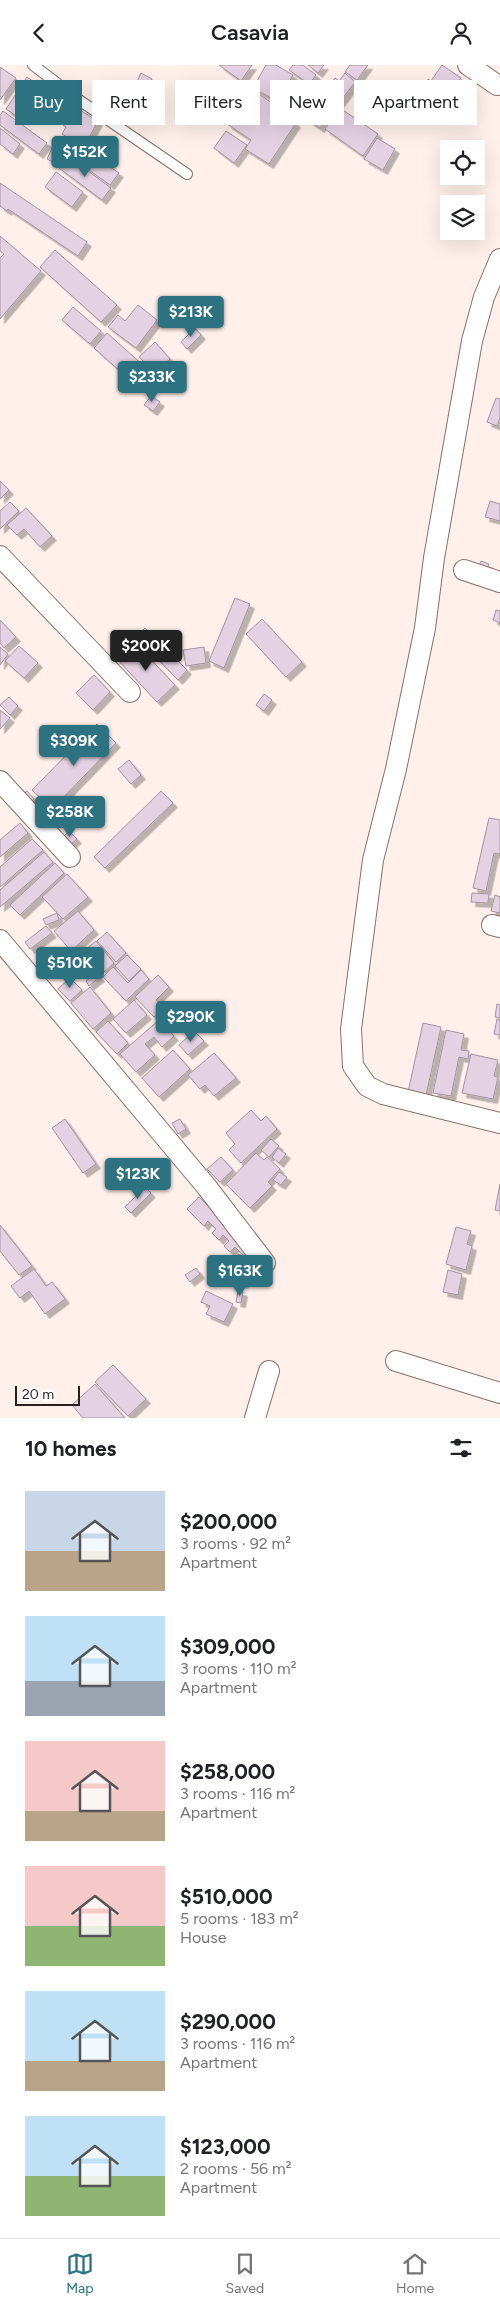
<!DOCTYPE html>
<meta charset="utf-8">
<style>
body{margin:0;font-family:Figtree,sans-serif;background:#f2f2f2;color:#202124;height:100vh;display:flex;flex-direction:column;font-size:19px;white-space:nowrap}
*{box-sizing:border-box;margin:0}
p{font-size:16px;color:#757577}
.icon{flex:none;width:28px;height:28px;fill:none;stroke:currentColor;stroke-width:2;stroke-linecap:round;stroke-linejoin:round}
.map{position:relative;height:1353px;overflow:hidden}
.sheet{display:flex;flex-direction:column;background:#fff;flex:1}
.sheet>*{flex:none}
.banner{position:absolute;left:15px;top:15px;width:470px;height:45px;display:flex;gap:10px}
.fabs{position:absolute;left:440px;top:75px;display:grid;gap:10px}
.fabs a{display:grid;place-items:center;width:45px;height:45px;border-radius:0px;background:#fff;box-shadow:0 5px 20px #0002;font-size:25px}
.scale{position:absolute;left:15px;bottom:12px;width:65px;box-sizing:border-box;padding-left:5px;border:2px solid #281f1c;border-top:0;font-size:14px;line-height:18px;white-space:nowrap;color:#281f1c;-webkit-text-stroke:4px #fff;paint-order:stroke}
.price{position:absolute;translate:-50% -42px;padding:0 11px;border-radius:5px;background:#2c7280;color:#fff;font-size:16px;line-height:32px;filter:drop-shadow(0 1px 2px #0008)}
.price::after{content:'';position:absolute;left:50%;top:30px;width:15px;height:11px;margin-left:-8px;background:inherit;clip-path:polygon(0 0,100% 0,50% 100%)}
.price.on{background:#222;color:#fff}
ul{padding:0;list-style:none}
li{display:flex;align-items:center;gap:15px;height:125px;padding:0 25px}
li span{display:grid;place-items:center;flex:none;width:140px;height:100px;border-radius:0px;color:#555}
li>.icon{margin-inline-start:auto}
span .icon{width:60px;height:60px;fill:#fffc;stroke-width:1}
li b{font-size:21px}
h2{display:flex;justify-content:space-between;align-items:center;height:60px;padding:0 25px;font-size:21px}
.pill{padding:0 18px;border-radius:0px;background:#fff;box-shadow:0 5px 20px #0002;font-size:18px;line-height:45px}
.pill.on{background:#2c7280;color:#fff}
header{display:flex;justify-content:space-between;align-items:center;height:65px;padding:0 25px;background:#fff;font-size:22px;font-weight:600}
.menu{display:flex;justify-content:space-around;align-items:center;height:70px;border-top:1px solid #e0e0e0;background:#fff;font-size:14px;color:#757577}
.menu a{display:grid;justify-items:center;gap:2px}
.menu .on{color:#2c7280}
.map>svg:first-child{display:block}
.building{fill:#e4d2e2;stroke:#a392a1;filter:url(#shadow)}
.lines{fill:none;stroke-linecap:round;stroke-linejoin:round}
.service-casing{stroke:#87726b;stroke-width:12}
.minor-casing{stroke:#87726b;stroke-width:22}
.service{stroke:#fff;stroke-width:10}
.minor{stroke:#fff;stroke-width:20}
</style>
<header><svg class="icon" aria-label="back" viewBox="0 0 24 24"><path d="M15 5l-7 7 7 7"/></svg>Casavia<svg class="icon" aria-label="person" viewBox="0 0 24 24"><circle cx="12" cy="8" r="4"/><path d="M4 21q1-7 8-7t8 7"/></svg></header>
<div class="map">
<svg width="500" height="1353" viewBox="0 0 500 1353">
<defs>
<filter id="shadow"><feDropShadow dx="4.5" dy="4.5" stdDeviation="0" flood-color="#0004"/></filter>
</defs>
<rect width="100%" height="100%" fill="#fff0eb"/>
<!-- building -->
<g class="building">
<polygon points="219,0 252,0 241,16"/>
<polygon points="266,0 276,0 293,10 278,37 253,23"/>
<polygon points="293,0 303,0 316,10 309,19 289,5"/>
<polygon points="308,0 324,0 318,8"/>
<polygon points="350,0 368,0 357,15 345,7"/>
<polygon points="442,0 461,13 441,41 420,26 428,14 431,16"/>
<polygon points="0,2 16,13 0,35"/>
<polygon points="141,8 152,14 140,38 129,33"/>
<polygon points="345,8 355,17 334,45 319,34 335,13 339,16"/>
<polygon points="27,12 40,21 19,53 6,44"/>
<polygon points="250,23 275,40 273,43 296,58 269,99 245,84 251,75 227,59"/>
<polygon points="43,24 71,40 64,53 51,46 47,53 32,44"/>
<polygon points="422,30 437,39 432,47 417,37"/>
<polygon points="303,34 328,52 320,63 295,46"/>
<polygon points="73,41 98,56 84,82 62,69 66,62 63,60"/>
<polygon points="340,43 378,69 363,91 325,64"/>
<polygon points="3,46 47,78 39,89 0,60 0,50"/>
<polygon points="0,63 20,79 13,89 0,79"/>
<polygon points="226,66 247,80 234,98 214,83"/>
<polygon points="57,72 70,79 59,100 47,94"/>
<polygon points="377,73 395,84 383,105 364,94"/>
<polygon points="68,91 111,123 102,135 59,103"/>
<polygon points="97,93 119,108 110,120 89,105"/>
<polygon points="56,107 83,127 72,142 45,122"/>
<polygon points="0,118 87,177 78,191 8,144 7,146 0,141"/>
<polygon points="0,171 41,206 0,254 0,193 4,189 0,186"/>
<polygon points="55,185 117,240 101,257 40,202"/>
<polygon points="138,240 157,255 136,283 108,262 118,250 125,256"/>
<polygon points="73,242 101,266 90,279 62,255"/>
<polygon points="195,263 201,270 187,284 181,277"/>
<polygon points="107,268 144,301 131,316 94,283"/>
<polygon points="155,277 170,294 155,308 139,292"/>
<polygon points="151,331 160,337 153,346 144,340"/>
<polygon points="496,333 500,334 500,353 497,361 487,357"/>
<polygon points="0,416 9,425 0,434"/>
<polygon points="490,436 500,439 500,456 485,452"/>
<polygon points="10,437 19,446 0,464 0,446"/>
<polygon points="26,443 52,471 40,482 24,464 17,470 7,460"/>
<polygon points="481,496 489,499 486,506 478,503"/>
<polygon points="235,533 250,539 224,603 209,596"/>
<polygon points="496,545 500,546 500,558 493,555"/>
<polygon points="262,554 302,597 286,612 246,569"/>
<polygon points="0,555 16,572 4,583 0,578"/>
<polygon points="145,563 187,605 178,615 136,572"/>
<polygon points="135,578 175,620 157,637 117,594"/>
<polygon points="19,581 38,598 24,613 5,596"/>
<polygon points="0,582 8,589 0,600"/>
<polygon points="204,582 206,598 186,601 183,585"/>
<polygon points="94,610 110,627 93,645 76,628"/>
<polygon points="264,629 272,635 264,646 256,640"/>
<polygon points="9,632 18,641 10,650 0,640"/>
<polygon points="0,645 10,653 0,664"/>
<polygon points="97,659 116,678 52,744 32,725"/>
<polygon points="129,695 141,710 131,719 118,704"/>
<polygon points="27,726 34,734 29,739 21,731"/>
<polygon points="161,726 173,738 105,803 94,792"/>
<polygon points="489,753 500,755 500,787 499,789 494,788 486,826 473,823"/>
<polygon points="20,758 28,768 0,792 0,775"/>
<polygon points="69,766 77,774 71,779 64,771"/>
<polygon points="32,774 43,785 0,822 0,802"/>
<polygon points="44,787 53,797 0,842 0,825"/>
<polygon points="55,798 64,808 20,850 10,840"/>
<polygon points="67,809 88,832 63,854 42,832"/>
<polygon points="472,828 489,829 488,838 471,837"/>
<polygon points="495,830 500,832 500,848 491,846"/>
<polygon points="78,846 94,865 71,886 54,866"/>
<polygon points="57,848 59,855 46,860 43,854"/>
<polygon points="46,861 52,868 30,884 25,877"/>
<polygon points="107,867 126,888 116,897 97,876"/>
<polygon points="96,876 114,898 104,907 86,884"/>
<polygon points="127,890 141,904 129,916 115,901"/>
<polygon points="113,902 128,918 141,905 149,914 126,936 103,912"/>
<polygon points="97,908 100,912 89,921 86,916"/>
<polygon points="158,910 169,922 156,935 163,943 154,952 135,932"/>
<polygon points="70,913 82,925 70,936 58,924"/>
<polygon points="90,922 111,948 93,964 71,938"/>
<polygon points="134,935 147,950 126,968 113,954"/>
<polygon points="497,939 500,940 500,953 495,952"/>
<polygon points="497,954 500,955 500,970 494,969"/>
<polygon points="159,955 174,971 162,982 154,972 145,979 155,990 136,1007 120,989"/>
<polygon points="108,956 128,978 117,989 96,967"/>
<polygon points="423,958 441,962 425,1035 407,1032"/>
<polygon points="446,965 464,969 461,985 469,986 468,994 459,992 451,1031 433,1028"/>
<polygon points="194,966 204,976 188,990 179,980"/>
<polygon points="173,985 190,1004 159,1032 142,1013"/>
<polygon points="214,988 236,1013 214,1031 205,1020 200,1024 188,1010"/>
<polygon points="471,989 498,995 494,1011 498,1012 493,1034 462,1028"/>
<polygon points="251,1045 261,1056 266,1051 277,1064 241,1098 229,1085 235,1079 226,1068"/>
<polygon points="65,1054 96,1099 83,1108 52,1063"/>
<polygon points="180,1054 186,1064 178,1069 172,1058"/>
<polygon points="271,1074 279,1081 269,1092 261,1085"/>
<polygon points="278,1083 286,1089 279,1098 272,1092"/>
<polygon points="256,1088 264,1095 267,1092 280,1104 268,1117 272,1121 250,1143 226,1119"/>
<polygon points="221,1092 233,1105 220,1117 207,1104"/>
<polygon points="279,1107 287,1112 281,1120 273,1115"/>
<polygon points="500,1119 500,1146 495,1145"/>
<polygon points="145,1122 151,1128 131,1148 125,1142"/>
<polygon points="199,1132 252,1183 244,1191 235,1182 230,1187 224,1181 229,1176 223,1170 219,1175 212,1168 216,1164 208,1156 204,1161 187,1144"/>
<polygon points="0,1160 32,1201 19,1210 0,1186"/>
<polygon points="456,1162 471,1166 467,1179 472,1181 466,1205 446,1199"/>
<polygon points="238,1189 252,1194 243,1219 230,1215"/>
<polygon points="196,1203 200,1209 190,1217 185,1210"/>
<polygon points="34,1204 46,1221 52,1217 65,1234 45,1249 29,1226 20,1233 11,1221"/>
<polygon points="448,1205 462,1209 458,1230 443,1227"/>
<polygon points="206,1226 233,1239 224,1257 206,1249 210,1241 201,1237"/>
<polygon points="238,1226 243,1227 241,1238 236,1237"/>
<polygon points="113,1300 146,1334 128,1351 95,1317"/>
<polygon points="95,1319 124,1352 123,1353 83,1353 72,1340"/>
</g>
<g class="lines">
<defs>
<polyline id="service" points="33,0 79,35 187,109"/>
<g id="minor">
<polyline points="468,0 497,20"/>
<polyline points="500,194 484,232 472,276 434,493 425,563 396,704 373,795 351,964 353,1001 367,1021 383,1029 500,1058"/>
<polyline points="0,491 130,627"/>
<polyline points="464,505 500,517"/>
<polyline points="0,716 70,792"/>
<polyline points="492,860 500,862"/>
<polyline points="0,875 206,1121 265,1198"/>
<polyline points="396,1296 500,1328"/>
<polyline points="255,1353 269,1306"/>
</g>
</defs>
<!-- service casing -->
<use href="#service" class="service-casing"/>
<!-- minor casing -->
<use href="#minor" class="minor-casing"/>
<!-- service -->
<use href="#service" class="service"/>
<!-- minor -->
<use href="#minor" class="minor"/>
</g>
</svg>
<div class="fabs">
<a><svg class="icon" aria-label="locate" viewBox="0 0 24 24"><circle cx="12" cy="12" r="6"/><path d="M12 2v4M12 18v4M2 12h4M18 12h4"/></svg></a>
<a><svg class="icon" aria-label="layers" viewBox="0 0 24 24"><path d="M12 4l9 5-9 5-9-5zM3 14l9 5 9-5"/></svg></a>
</div>
<div class="scale">20 m</div>
<b class="price" style="left:85px;top:113px">$152K</b>
<b class="price" style="left:191px;top:273px">$213K</b>
<b class="price" style="left:152px;top:338px">$233K</b>
<b class="price on" style="left:146px;top:607px">$200K</b>
<b class="price" style="left:74px;top:702px">$309K</b>
<b class="price" style="left:70px;top:773px">$258K</b>
<b class="price" style="left:70px;top:924px">$510K</b>
<b class="price" style="left:191px;top:978px">$290K</b>
<b class="price" style="left:138px;top:1135px">$123K</b>
<b class="price" style="left:240px;top:1232px">$163K</b>
<div class="banner">
<a class="pill on">Buy</a>
<a class="pill">Rent</a>
<a class="pill">Filters</a>
<a class="pill">New</a>
<a class="pill">Apartment</a>
</div>
</div>
<section class="sheet">
<h2>10 homes<svg class="icon" aria-label="filters" viewBox="0 0 24 24"><path d="M4 7h16M4 17h16"/><circle cx="9" cy="7" r="2"/><circle cx="15" cy="17" r="2"/></svg></h2>
<ul>
<li><span style="background:linear-gradient(#c9d6e8 60%,#b9a48a 0)"><svg class="icon" aria-label="home" viewBox="0 0 24 24"><path d="M3 11l9-7 9 7M6 9v11h12V9"/></svg></span><div><b>$200,000</b><p>3 rooms · 92 m²</p><p>Apartment</p></div></li>
<li><span style="background:linear-gradient(#bfe0f5 65%,#9aa5b1 0)"><svg class="icon" aria-label="home" viewBox="0 0 24 24"><path d="M3 11l9-7 9 7M6 9v11h12V9"/></svg></span><div><b>$309,000</b><p>3 rooms · 110 m²</p><p>Apartment</p></div></li>
<li><span style="background:linear-gradient(#f6c9c9 70%,#b9a48a 0)"><svg class="icon" aria-label="home" viewBox="0 0 24 24"><path d="M3 11l9-7 9 7M6 9v11h12V9"/></svg></span><div><b>$258,000</b><p>3 rooms · 116 m²</p><p>Apartment</p></div></li>
<li><span style="background:linear-gradient(#f6c9c9 60%,#8fb573 0)"><svg class="icon" aria-label="home" viewBox="0 0 24 24"><path d="M3 11l9-7 9 7M6 9v11h12V9"/></svg></span><div><b>$510,000</b><p>5 rooms · 183 m²</p><p>House</p></div></li>
<li><span style="background:linear-gradient(#bfe0f5 70%,#b9a48a 0)"><svg class="icon" aria-label="home" viewBox="0 0 24 24"><path d="M3 11l9-7 9 7M6 9v11h12V9"/></svg></span><div><b>$290,000</b><p>3 rooms · 116 m²</p><p>Apartment</p></div></li>
<li><span style="background:linear-gradient(#bfe0f5 60%,#8fb573 0)"><svg class="icon" aria-label="home" viewBox="0 0 24 24"><path d="M3 11l9-7 9 7M6 9v11h12V9"/></svg></span><div><b>$123,000</b><p>2 rooms · 56 m²</p><p>Apartment</p></div></li>
</ul>
</section>
<nav class="menu">
<a class="on"><svg class="icon" aria-label="map" viewBox="0 0 24 24"><path d="M3 6l6-2 6 2 6-2v14l-6 2-6-2-6 2zM9 4v14M15 6v14"/></svg>Map</a>
<a><svg class="icon" aria-label="saved" viewBox="0 0 24 24"><path d="M7 4h10v16l-5-4-5 4z"/></svg>Saved</a>
<a><svg class="icon" aria-label="home" viewBox="0 0 24 24"><path d="M3 11l9-7 9 7M6 9v11h12V9"/></svg>Home</a>
</nav>
